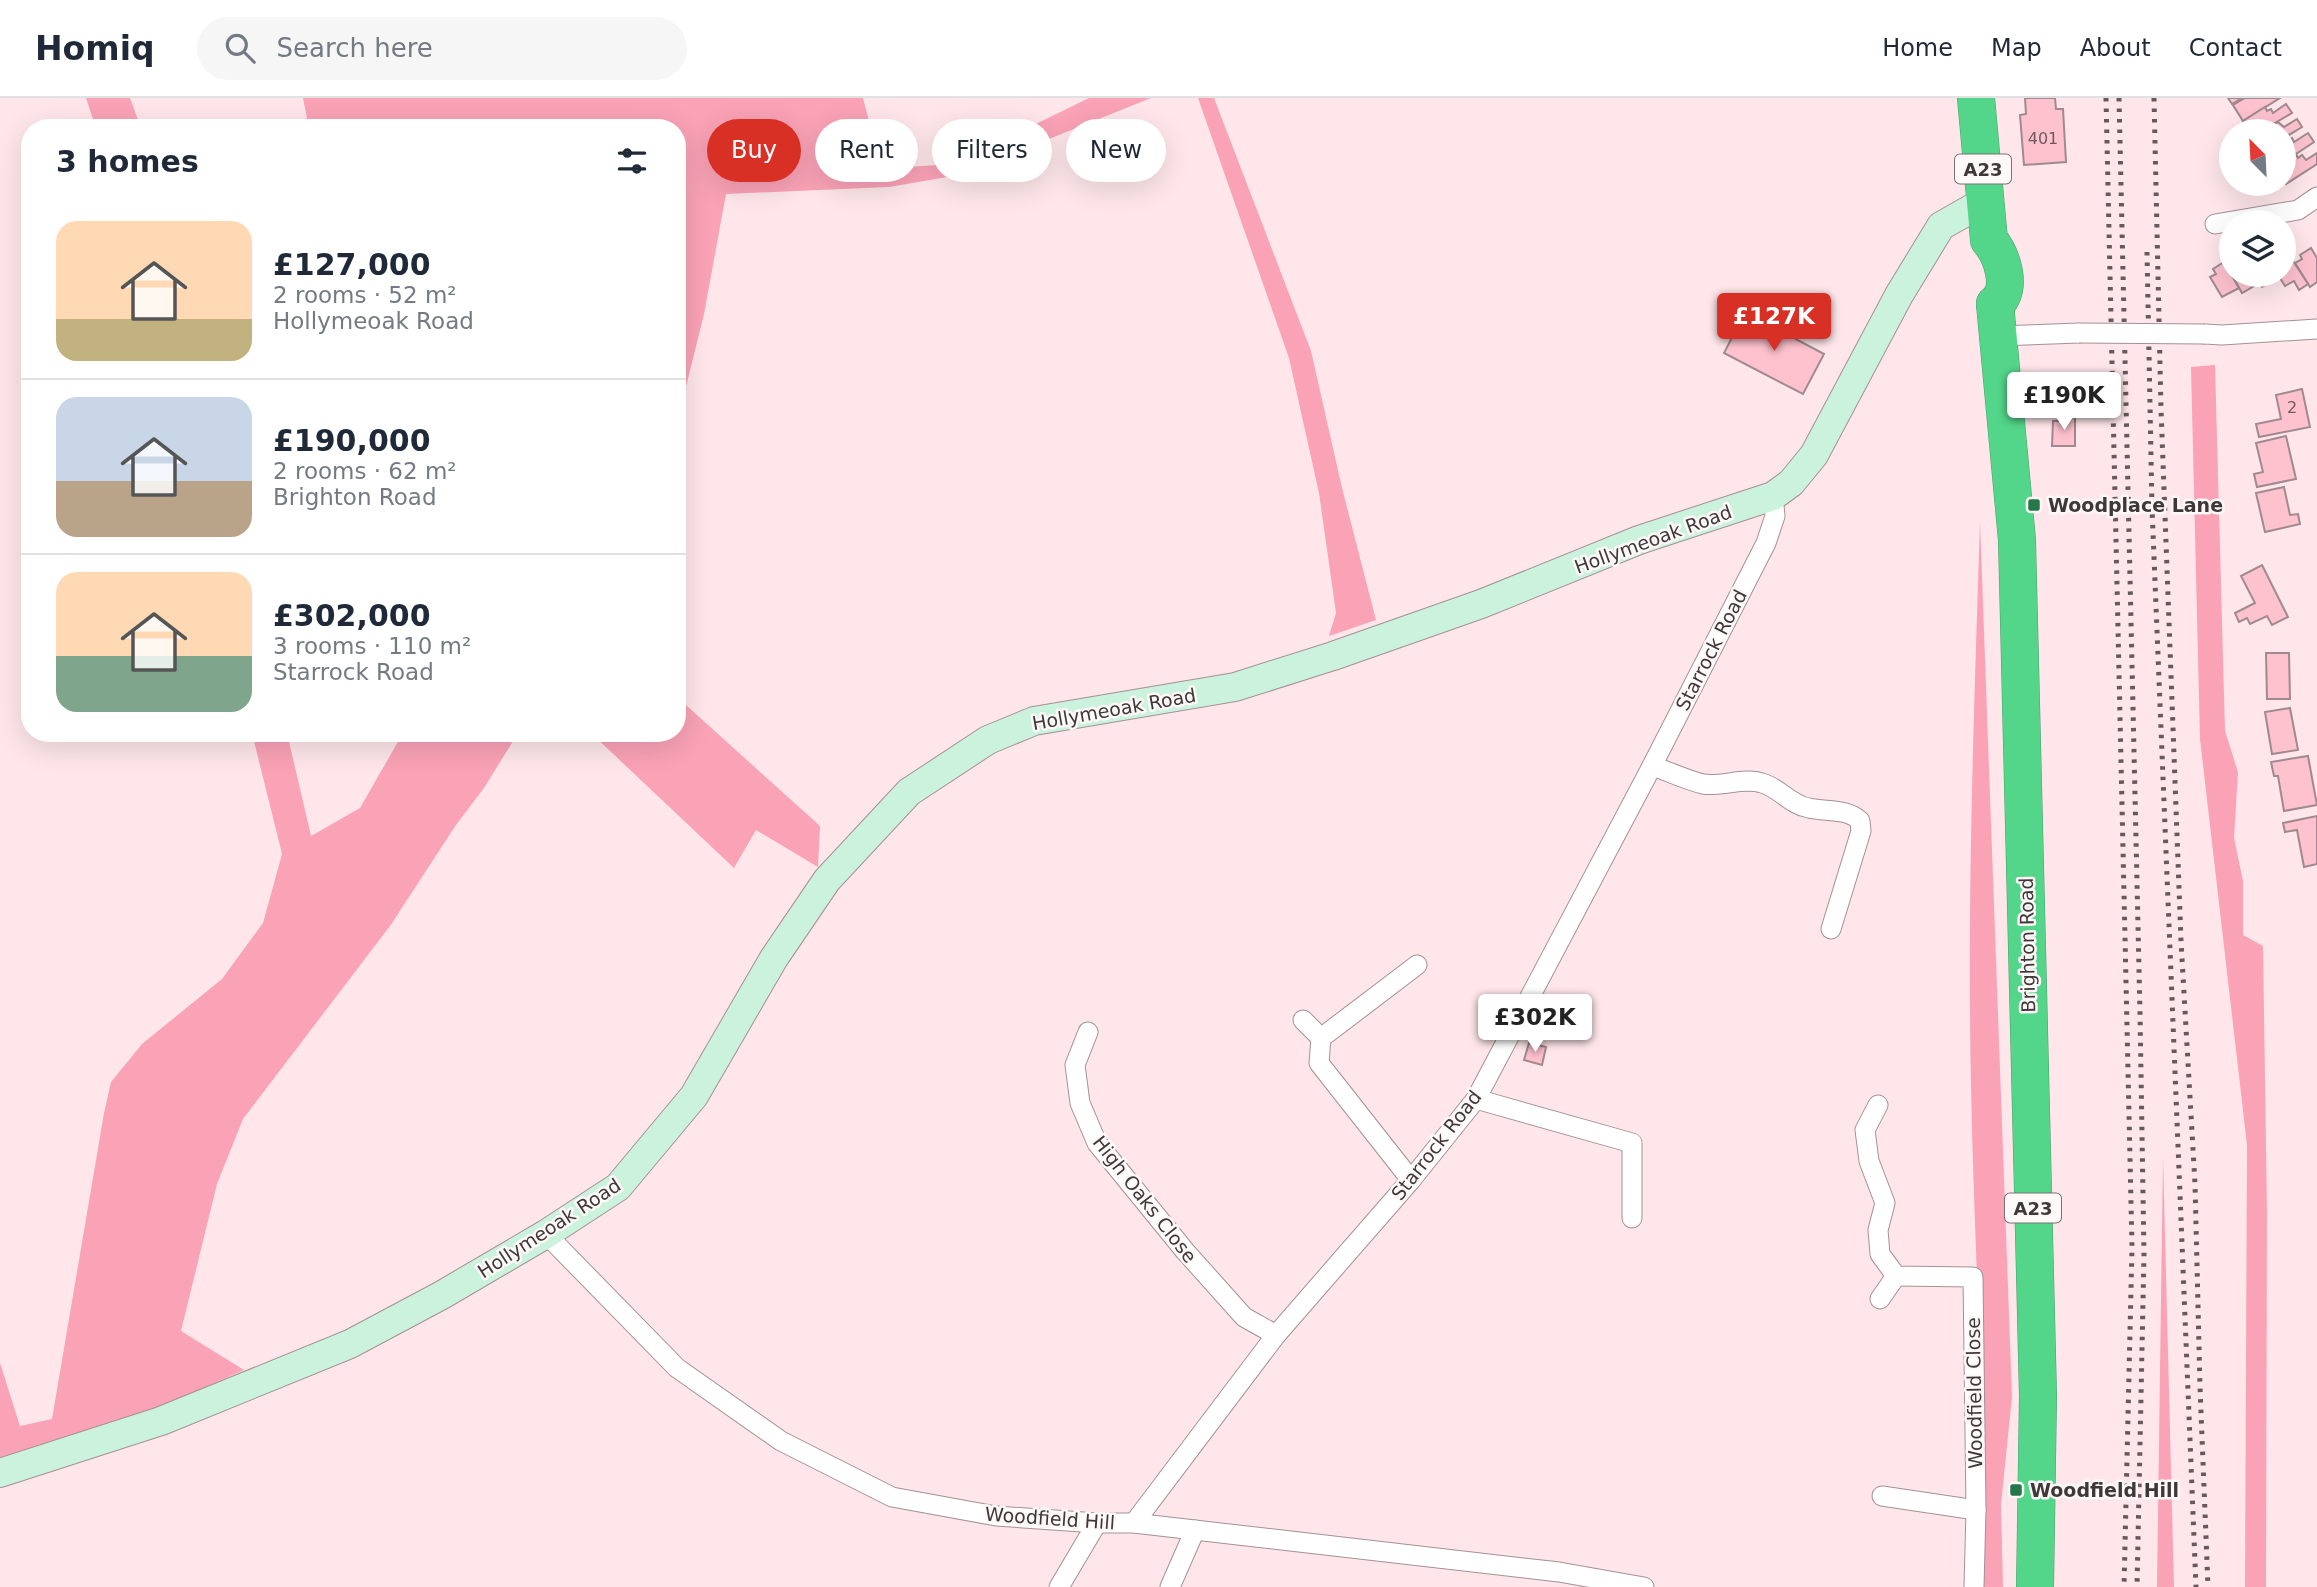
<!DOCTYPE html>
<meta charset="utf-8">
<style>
body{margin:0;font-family:"DejaVu Sans",sans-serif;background:#f6f6f7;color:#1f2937;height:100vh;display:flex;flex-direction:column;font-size:26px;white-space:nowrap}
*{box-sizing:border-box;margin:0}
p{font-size:23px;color:#747a83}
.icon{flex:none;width:38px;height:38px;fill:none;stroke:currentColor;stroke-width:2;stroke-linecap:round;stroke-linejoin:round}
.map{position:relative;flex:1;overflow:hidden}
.details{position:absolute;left:21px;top:21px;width:665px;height:623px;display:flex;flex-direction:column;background:#fff;border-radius:28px;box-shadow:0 7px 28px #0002}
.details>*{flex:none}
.guide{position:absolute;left:707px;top:21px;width:665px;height:63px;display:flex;gap:14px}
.needle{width:46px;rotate:336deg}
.tools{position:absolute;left:2219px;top:21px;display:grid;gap:14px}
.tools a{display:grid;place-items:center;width:77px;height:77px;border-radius:50%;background:#fff;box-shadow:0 7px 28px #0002;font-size:35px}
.price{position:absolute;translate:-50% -60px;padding:0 16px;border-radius:7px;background:#fff;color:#222;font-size:23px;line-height:46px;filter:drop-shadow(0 2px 4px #0008)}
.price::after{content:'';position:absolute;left:50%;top:42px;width:21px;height:16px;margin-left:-10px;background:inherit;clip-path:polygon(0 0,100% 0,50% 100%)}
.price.on{background:#d93025;color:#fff}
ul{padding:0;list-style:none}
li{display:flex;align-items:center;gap:21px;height:175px;padding:0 35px}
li+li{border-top:2px solid #e0e1e3}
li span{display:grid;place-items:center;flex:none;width:196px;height:140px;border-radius:21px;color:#555}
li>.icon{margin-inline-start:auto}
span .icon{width:84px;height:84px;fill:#fffc;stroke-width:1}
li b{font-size:30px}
h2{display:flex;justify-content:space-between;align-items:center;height:84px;padding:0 35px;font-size:30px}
.pill{padding:0 24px;border-radius:32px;background:#fff;box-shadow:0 7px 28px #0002;font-size:24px;line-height:63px}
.pill.on{background:#d93025;color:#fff}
header{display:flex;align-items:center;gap:42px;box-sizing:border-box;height:98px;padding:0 35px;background:#fff;border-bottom:2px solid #e0e1e3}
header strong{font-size:33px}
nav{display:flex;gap:38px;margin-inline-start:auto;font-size:24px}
.search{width:490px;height:63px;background:#f6f6f7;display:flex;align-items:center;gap:18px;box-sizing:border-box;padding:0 24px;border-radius:38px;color:#747a83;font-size:26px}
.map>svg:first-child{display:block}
.green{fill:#faa2b6}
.building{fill:#fec2cf;stroke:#a08a8f;stroke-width:2}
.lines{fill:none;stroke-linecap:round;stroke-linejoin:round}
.street-casing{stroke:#a59094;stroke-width:21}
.secondary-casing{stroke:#a59094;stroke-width:30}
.highway-casing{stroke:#4c9e6e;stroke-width:38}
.street{stroke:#fff;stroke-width:19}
.secondary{stroke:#cbf2dc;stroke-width:28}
.highway{stroke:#53d58a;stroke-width:37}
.rail{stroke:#65595b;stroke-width:5;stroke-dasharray:3.5 7;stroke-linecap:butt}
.street-bridge-casing{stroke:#a59094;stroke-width:21;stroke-linecap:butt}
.street-bridge{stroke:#fff;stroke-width:19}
.poi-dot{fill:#257749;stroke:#fdf9f9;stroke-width:2.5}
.labels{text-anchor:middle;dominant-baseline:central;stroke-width:5;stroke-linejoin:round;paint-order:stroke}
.number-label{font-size:16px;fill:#705a5e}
.shield{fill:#fdf9f9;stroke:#797173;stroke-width:2}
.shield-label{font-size:18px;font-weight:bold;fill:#403739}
.poi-label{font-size:19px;font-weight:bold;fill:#403739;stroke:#fdf9f9;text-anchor:start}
.street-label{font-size:19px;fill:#403739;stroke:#fdf9f9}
</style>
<header>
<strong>Homiq</strong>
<div class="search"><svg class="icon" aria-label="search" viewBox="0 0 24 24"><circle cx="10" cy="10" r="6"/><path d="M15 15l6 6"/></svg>Search here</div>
<nav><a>Home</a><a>Map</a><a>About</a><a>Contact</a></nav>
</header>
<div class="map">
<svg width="2317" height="1489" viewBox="0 0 2317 1489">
<rect width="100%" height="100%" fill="#fee6ea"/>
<!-- green -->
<g class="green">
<polygon points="86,0 130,0 141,30 96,30"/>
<polygon points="303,0 863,0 878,58 891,70 954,66 1089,0 1151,0 959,77 889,89 726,96 704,216 683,301 677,311 677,30 309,30"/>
<polygon points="1198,0 1214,0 1311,253 1342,390 1376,522 1329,538 1336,515 1319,395 1289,260"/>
<polygon points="2215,267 2225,633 2238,674 2234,740 2243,783 2243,837 2263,848 2267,1114 2266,1489 2245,1489 2247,1047 2200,641 2191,269"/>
<path d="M1980,424L2012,1299L2001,1406L2003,1489H1982C1986,1321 1974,1154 1971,986C1967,799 1974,611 1980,424Z"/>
<polygon points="677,599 820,728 818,769 756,732 734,770 591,635 677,635"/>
<polygon points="252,635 287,635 311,738 360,710 403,635 518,635 484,690 456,727 390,828 243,1021 217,1086 181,1233 244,1272 154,1312 0,1362 0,1265 20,1328 52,1321 104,1015 111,984 142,946 222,881 263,825 282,756"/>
<polygon points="2163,1059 2174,1489 2157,1489"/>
</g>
<!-- building -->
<g class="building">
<polygon points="2025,0 2055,0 2056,11 2063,11 2066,64 2024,67 2020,17 2026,16"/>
<polygon points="2228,0 2242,0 2232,6"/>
<polygon points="2245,0 2280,0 2243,23 2233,7"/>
<polygon points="2286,6 2292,15 2261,33 2249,33 2243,23 2265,9 2267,13 2271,11 2273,15"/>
<polygon points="2297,21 2302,29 2284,40 2284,33 2263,33 2278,24 2284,29"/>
<polygon points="2308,35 2314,44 2284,64 2284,40 2286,39 2288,42 2292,40 2294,44"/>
<polygon points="2317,55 2317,66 2286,86 2284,82 2284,64 2296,56 2298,60 2302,57 2306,62"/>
<polygon points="2311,150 2317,160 2317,184 2310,189 2295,165 2302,161 2300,157"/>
<polygon points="2286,152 2308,186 2299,192 2294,183 2285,188 2278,177 2284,177 2284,153"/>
<polygon points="2224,164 2239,190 2222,199 2210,179 2216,176 2213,171"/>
<polygon points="2232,177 2255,177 2259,185 2242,195"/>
<polygon points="2255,177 2278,177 2279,179 2262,189"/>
<polygon points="1745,214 1824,256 1803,296 1724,255"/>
<polygon points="2302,291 2310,329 2259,339 2256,326 2281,321 2276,297"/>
<polygon points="2068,316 2075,316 2075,348 2052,348 2053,323 2068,323"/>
<polygon points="2286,338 2296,381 2257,389 2254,376 2263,374 2256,345"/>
<polygon points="2284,389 2290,417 2298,416 2300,426 2265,434 2256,395"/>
<polygon points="2262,467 2288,519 2272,527 2267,518 2250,526 2247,520 2239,524 2235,515 2255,505 2241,478"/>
<polygon points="2266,555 2289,555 2290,601 2267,601"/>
<polygon points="2290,610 2298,652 2272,656 2265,614"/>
<polygon points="2308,658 2317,707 2284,713 2278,678 2274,678 2271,664"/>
<polygon points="2317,718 2317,766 2304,769 2297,732 2285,734 2283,725"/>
<polygon points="1529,945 1546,949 1542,967 1524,962"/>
</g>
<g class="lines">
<defs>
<g id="street">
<polyline points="2215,126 2298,112 2317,99"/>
<polyline points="2205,236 2222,237 2317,231"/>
<polyline points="1998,238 2079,235"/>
<path d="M1652,668C1668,673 1686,682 1703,686C1723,689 1743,679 1762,685C1780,690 1790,707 1809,710C1826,714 1847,710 1860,723L1861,733L1831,831"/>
<polyline points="1303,922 1321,940"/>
<polyline points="1088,934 1075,967 1080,1005 1097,1045 1185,1153 1244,1219 1276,1237"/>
<polyline points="1476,1001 1632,1045 1632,1120"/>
<polyline points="1878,1007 1865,1032 1869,1063 1885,1105 1878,1132 1880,1156 1896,1178 1973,1179 1976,1412 1974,1489"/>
<polyline points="1411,1082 1319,965 1321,940 1417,867"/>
<polyline points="546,1136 677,1270 781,1343 892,1399 996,1418 1097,1425 1134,1425 1559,1474 1644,1489"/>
<polyline points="1880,1201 1896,1178"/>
<polyline points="1882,1398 1976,1412"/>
<polyline points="1134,1425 1276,1237 1411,1082 1476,1001 1652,668 1766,445 1775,418 1773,398"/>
<polyline points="1059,1489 1097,1425"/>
<polyline points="1170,1489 1195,1432"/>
</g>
<polyline id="secondary" points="0,1375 161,1323 350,1246 442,1197 546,1136 618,1089 694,998 774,860 827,782 909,694 988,642 1034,623 1235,589 1333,558 1481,506 1639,442 1773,398 1791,385 1814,357 1899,197 1941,128 1985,103"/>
<g id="highway">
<path d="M1976,0L1989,142C2002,157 2014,192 1995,206"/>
<polyline points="1995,206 2017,442 2038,1298 2035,1489"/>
</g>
</defs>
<!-- street casing -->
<use href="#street" class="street-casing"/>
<!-- secondary casing -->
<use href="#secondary" class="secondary-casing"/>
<!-- highway casing -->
<use href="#highway" class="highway-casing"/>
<!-- street -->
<use href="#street" class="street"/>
<!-- secondary -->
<use href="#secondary" class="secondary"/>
<!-- highway -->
<use href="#highway" class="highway"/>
<!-- rail -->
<g class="rail">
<polyline points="2106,0 2132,1149 2124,1489"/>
<polyline points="2119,0 2140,915 2144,1156 2137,1489"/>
<polyline points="2154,0 2161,311 2181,843 2195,1086 2200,1289 2208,1489"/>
<polyline points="2147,154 2152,410 2196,1489"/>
</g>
<defs>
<polyline id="street-bridge" points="2079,235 2205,236"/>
</defs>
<!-- street-bridge casing -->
<use href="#street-bridge" class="street-bridge-casing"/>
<!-- street-bridge -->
<use href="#street-bridge" class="street-bridge"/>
</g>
<!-- markers -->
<g class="poi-dot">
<rect x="2027" y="400" width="14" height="14" rx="3.5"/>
<rect x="2009" y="1385" width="14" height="14" rx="3.5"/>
</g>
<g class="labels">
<!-- number labels -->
<g class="number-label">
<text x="2043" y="40">401</text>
<text x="2292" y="309">2</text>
</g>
<!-- shield labels -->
<g class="shield">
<rect x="1955" y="56.5" width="56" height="29" rx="5"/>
<rect x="2005" y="1095.5" width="56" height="29" rx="5"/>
</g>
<g class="shield-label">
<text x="1983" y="71">A23</text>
<text x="2033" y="1110">A23</text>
</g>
<!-- poi labels -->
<g class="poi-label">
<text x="2048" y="407">Woodplace Lane</text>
<text x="2030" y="1392">Woodfield Hill</text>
</g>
<!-- street labels -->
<g class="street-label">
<text transform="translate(1653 441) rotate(-20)">Hollymeoak Road</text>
<text transform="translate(1711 552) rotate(-63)">Starrock Road</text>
<text transform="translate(1114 611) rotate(-10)">Hollymeoak Road</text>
<text transform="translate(2027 847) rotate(-91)">Brighton Road</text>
<text transform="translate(1436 1047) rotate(-52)">Starrock Road</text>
<text transform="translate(1145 1101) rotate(52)">High Oaks Close</text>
<text transform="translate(549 1130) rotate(-33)">Hollymeoak Road</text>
<text transform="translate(1974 1295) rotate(-91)">Woodfield Close</text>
<text transform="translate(1050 1420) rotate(4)">Woodfield Hill</text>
</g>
</g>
</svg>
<div class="tools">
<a><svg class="needle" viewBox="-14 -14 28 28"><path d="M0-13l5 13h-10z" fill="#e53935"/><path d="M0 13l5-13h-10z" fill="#747a83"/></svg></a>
<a><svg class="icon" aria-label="layers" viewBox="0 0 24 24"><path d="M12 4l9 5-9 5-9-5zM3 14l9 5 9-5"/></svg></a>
</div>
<b class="price on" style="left:1774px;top:255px">£127K</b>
<b class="price" style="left:2064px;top:334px">£190K</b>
<b class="price" style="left:1535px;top:956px">£302K</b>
<div class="guide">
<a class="pill on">Buy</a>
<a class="pill">Rent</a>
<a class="pill">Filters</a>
<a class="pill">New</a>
</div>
<section class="details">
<h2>3 homes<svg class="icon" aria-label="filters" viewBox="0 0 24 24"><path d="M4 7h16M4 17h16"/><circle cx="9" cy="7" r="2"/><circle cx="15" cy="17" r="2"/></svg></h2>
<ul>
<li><span style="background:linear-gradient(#ffd9b3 70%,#c2b280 0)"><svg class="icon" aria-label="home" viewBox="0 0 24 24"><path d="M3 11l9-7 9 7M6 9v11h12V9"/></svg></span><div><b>£127,000</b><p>2 rooms · 52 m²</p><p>Hollymeoak Road</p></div></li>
<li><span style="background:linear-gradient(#c9d6e8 60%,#b9a48a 0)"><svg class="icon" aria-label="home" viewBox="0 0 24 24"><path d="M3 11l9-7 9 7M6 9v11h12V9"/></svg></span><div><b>£190,000</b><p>2 rooms · 62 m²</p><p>Brighton Road</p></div></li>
<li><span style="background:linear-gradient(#ffd9b3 60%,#7fa58c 0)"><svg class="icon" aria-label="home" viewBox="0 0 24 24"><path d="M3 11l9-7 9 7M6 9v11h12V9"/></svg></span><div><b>£302,000</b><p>3 rooms · 110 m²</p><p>Starrock Road</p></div></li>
</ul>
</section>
</div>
